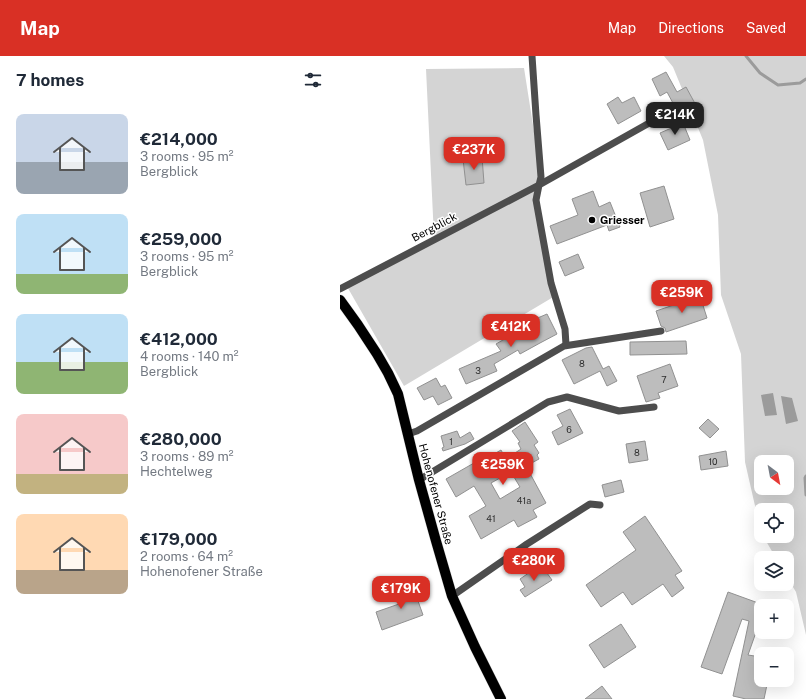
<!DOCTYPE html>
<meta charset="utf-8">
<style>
body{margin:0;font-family:"Public Sans",sans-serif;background:#f2f2f3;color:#1f2937;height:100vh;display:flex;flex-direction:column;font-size:15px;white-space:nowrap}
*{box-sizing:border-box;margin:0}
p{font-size:13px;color:#747a83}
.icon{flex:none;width:22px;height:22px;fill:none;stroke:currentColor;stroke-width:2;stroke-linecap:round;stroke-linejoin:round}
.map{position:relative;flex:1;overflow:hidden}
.drawer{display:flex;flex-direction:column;background:#fff;width:340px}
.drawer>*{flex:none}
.needle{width:26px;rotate:148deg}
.buttons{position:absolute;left:414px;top:399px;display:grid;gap:8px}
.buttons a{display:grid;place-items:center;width:40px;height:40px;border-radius:8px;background:#fff;box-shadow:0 4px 16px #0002;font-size:20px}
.price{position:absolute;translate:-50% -34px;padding:0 9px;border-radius:8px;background:#d93025;color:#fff;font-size:13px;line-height:26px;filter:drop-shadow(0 1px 2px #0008)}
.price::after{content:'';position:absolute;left:50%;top:24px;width:12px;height:9px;margin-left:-6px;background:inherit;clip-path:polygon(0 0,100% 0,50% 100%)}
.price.on{background:#222;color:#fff}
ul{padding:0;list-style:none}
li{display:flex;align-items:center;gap:12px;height:100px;padding:0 16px}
li span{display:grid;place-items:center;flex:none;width:112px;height:80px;border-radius:8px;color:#555}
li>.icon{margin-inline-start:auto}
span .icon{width:48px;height:48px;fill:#fffc;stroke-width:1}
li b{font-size:17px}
h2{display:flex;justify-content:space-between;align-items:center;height:48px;padding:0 16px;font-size:17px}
header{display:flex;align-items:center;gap:24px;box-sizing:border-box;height:56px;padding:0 20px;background:#d93025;color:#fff}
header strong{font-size:19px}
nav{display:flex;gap:22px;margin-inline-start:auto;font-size:14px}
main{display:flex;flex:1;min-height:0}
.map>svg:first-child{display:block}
.green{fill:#d4d4d4;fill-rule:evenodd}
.water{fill:#9b9b9b}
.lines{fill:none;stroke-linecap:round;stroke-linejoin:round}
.stream{stroke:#9b9b9b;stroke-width:3}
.building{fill:#bdbdbd;stroke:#919191;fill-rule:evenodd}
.major-casing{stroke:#dbdbdb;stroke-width:11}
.minor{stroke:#4d4d4d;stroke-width:7}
.major{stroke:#000;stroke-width:10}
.poi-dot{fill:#000;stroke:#fff;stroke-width:1.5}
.labels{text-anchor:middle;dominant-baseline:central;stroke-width:3;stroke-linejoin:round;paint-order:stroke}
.number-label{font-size:9px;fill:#2f2f2f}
.poi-label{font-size:11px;font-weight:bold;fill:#000;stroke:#fff;text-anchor:start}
.street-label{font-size:11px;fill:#000;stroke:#fff}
</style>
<header>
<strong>Map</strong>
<nav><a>Map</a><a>Directions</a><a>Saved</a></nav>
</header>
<main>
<section class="drawer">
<h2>7 homes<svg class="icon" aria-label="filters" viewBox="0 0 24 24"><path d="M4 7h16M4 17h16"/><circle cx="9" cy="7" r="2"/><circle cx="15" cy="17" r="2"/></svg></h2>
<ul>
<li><span style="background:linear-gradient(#c9d6e8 60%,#9aa5b1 0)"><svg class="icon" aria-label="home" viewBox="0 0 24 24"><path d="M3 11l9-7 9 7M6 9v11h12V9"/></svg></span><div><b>€214,000</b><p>3 rooms · 95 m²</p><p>Bergblick</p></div></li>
<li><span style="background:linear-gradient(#bfe0f5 75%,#8fb573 0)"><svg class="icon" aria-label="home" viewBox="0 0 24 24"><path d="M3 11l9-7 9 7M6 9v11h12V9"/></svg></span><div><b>€259,000</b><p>3 rooms · 95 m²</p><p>Bergblick</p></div></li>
<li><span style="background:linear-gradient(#bfe0f5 60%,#8fb573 0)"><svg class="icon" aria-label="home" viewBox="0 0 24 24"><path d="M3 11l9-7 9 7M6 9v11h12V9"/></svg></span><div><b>€412,000</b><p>4 rooms · 140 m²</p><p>Bergblick</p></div></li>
<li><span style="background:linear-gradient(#f6c9c9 75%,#c2b280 0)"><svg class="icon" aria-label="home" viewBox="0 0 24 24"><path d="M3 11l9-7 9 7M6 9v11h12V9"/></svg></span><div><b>€280,000</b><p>3 rooms · 89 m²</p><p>Hechtelweg</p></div></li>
<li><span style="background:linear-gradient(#ffd9b3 70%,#b9a48a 0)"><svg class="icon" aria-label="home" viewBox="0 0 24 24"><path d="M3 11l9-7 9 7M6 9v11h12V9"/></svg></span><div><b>€179,000</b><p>2 rooms · 64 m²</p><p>Hohenofener Straße</p></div></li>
</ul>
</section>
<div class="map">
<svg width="466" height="643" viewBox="0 0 466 643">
<rect width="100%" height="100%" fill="#fff"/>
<!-- green -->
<g class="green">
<path d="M324,0H466V579L456,536L447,521V502H436L423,480H447V454H421V476L405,406L401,298L381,239L378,159L363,84L333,11ZM421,406H447V432H421Z"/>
<polygon points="184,12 201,120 196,144 215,240 64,330 5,227 94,181 86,13"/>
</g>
<!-- water -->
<g class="water">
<polygon points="433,337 437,359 425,360 421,339"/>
<polygon points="441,340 452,342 458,365 446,368"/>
</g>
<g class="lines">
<!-- stream -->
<g class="stream">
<polyline points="406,0 420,17 438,29 460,27 466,23"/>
<polyline points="466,420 465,422 466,439"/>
</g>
</g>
<!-- building -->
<g class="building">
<polygon points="326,16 337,36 346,31 358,53 341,62 327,36 320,40 312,23"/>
<polygon points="278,41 282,47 294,41 301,55 278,68 267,48"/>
<polygon points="343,67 350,84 328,94 320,77"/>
<polygon points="142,101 144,127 126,129 123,103"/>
<polygon points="324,130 334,163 310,171 300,137"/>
<polygon points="253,135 259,151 270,146 280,171 269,175 267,169 217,188 210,170 238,159 232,143"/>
<polygon points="238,198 244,212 225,220 219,206"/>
<polygon points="360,240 367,262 326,276 325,272 321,270 316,255"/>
<polygon points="207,258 217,278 200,287 180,298 178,294 154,308 157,315 126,328 119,313 161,295 156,288 194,266 193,264"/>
<polygon points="346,285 347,298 290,299 290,286"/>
<polygon points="252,291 263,313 269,310 277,325 267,330 260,315 234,328 222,304 246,292"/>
<polygon points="330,308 338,330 318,337 320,342 306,346 297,320"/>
<polygon points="96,322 101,331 105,329 112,342 98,349 93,340 84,344 77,332"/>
<polygon points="230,353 243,377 218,389 212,376 223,370 217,359"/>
<polygon points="368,363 379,373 370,382 359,372"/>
<path d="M185,366L198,386L194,389L199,397L197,399L199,403L186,410L206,447L193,454L197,461L178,471L174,464L141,483L129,460L146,450L134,430L116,441L106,423L134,407L135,409L161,394L166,403L181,393L178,387L180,386L172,375ZM171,416L180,431L160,443L151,427Z"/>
<polygon points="117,375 120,382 130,376 134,383 125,388 103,395 102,392 104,391 101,380"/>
<polygon points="305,385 308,404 289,407 286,388"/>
<polygon points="386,395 388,410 361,414 359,400"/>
<polygon points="281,424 284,436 265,441 262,429"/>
<polygon points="305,460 342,515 335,519 344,532 332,541 323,528 292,549 283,536 261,551 246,529 296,494 283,476"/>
<polygon points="204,513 212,524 185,541 180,534 185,531 180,523 193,514 195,518"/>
<polygon points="73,531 83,559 42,574 36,556 59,548 55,537"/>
<polygon points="388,536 421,548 421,562 408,599 421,601 421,624 428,624 424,643 406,643 393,640 409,565 402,563 382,618 361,611"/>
<polygon points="281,568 296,591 264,612 249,589"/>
<polygon points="262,630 272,643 245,643"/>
</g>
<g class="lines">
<defs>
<polyline id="major" points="0,244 18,269 37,298 48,317 58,338 79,424 96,485 112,540 135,591 161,643"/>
</defs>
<!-- major casing -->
<use href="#major" class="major-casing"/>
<!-- minor -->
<g class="minor">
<polyline points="0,233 199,129 201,121 196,59 192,0"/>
<polyline points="226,289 225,273 211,227 196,144 199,129 327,57"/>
<polyline points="68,378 77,375 224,290 321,275"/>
<polyline points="79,424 208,346 227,341 279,355 314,351"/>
<polyline points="112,540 187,488 250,448 260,449"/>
</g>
<!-- major -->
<use href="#major" class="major"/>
</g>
<!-- markers -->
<circle class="poi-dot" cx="252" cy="164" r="4"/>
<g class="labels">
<!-- number labels -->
<g class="number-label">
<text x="242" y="307">8</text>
<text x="138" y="314">3</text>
<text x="324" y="323">7</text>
<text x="229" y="373">6</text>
<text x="111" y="385">1</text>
<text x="297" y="396">8</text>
<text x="373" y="405">10</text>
<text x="184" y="444">41a</text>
<text x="151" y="462">41</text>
</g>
<!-- poi labels -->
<g class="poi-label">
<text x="260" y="164">Griesser</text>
</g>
<!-- street labels -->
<g class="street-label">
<text transform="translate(94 171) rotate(-28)">Bergblick</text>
<text transform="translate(96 438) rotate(75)">Hohenofener Straße</text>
</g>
</g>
</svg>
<div class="buttons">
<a><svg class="needle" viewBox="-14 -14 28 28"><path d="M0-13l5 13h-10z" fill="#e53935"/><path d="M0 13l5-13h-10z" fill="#747a83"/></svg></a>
<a><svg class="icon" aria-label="locate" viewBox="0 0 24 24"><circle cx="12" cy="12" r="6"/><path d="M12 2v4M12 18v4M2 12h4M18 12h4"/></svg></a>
<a><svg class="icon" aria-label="layers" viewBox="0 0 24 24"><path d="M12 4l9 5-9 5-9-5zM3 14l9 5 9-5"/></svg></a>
<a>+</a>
<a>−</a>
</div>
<b class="price on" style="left:335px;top:80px">€214K</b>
<b class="price" style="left:134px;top:115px">€237K</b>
<b class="price" style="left:342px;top:258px">€259K</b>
<b class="price" style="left:171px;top:292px">€412K</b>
<b class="price" style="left:163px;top:430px">€259K</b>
<b class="price" style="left:194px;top:526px">€280K</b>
<b class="price" style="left:61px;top:554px">€179K</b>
</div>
</main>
